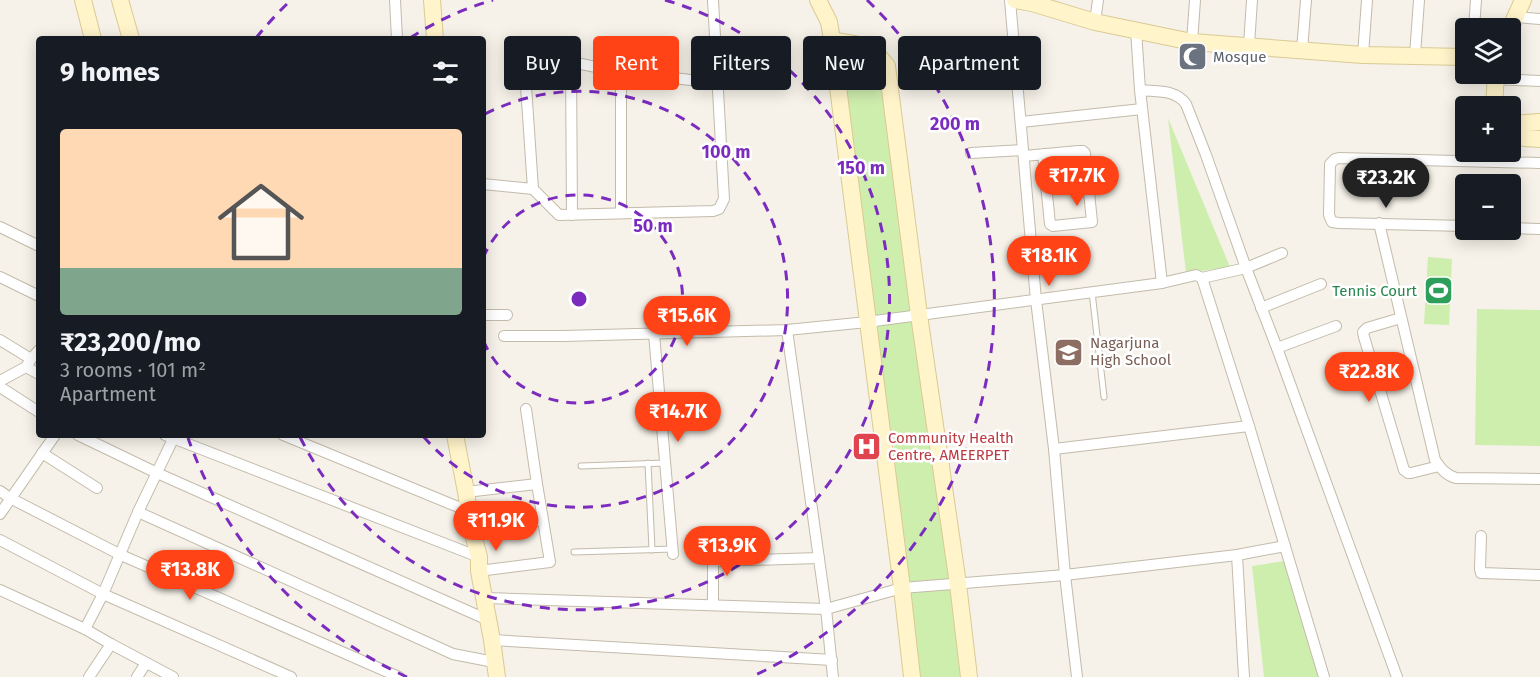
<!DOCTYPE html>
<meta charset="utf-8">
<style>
body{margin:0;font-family:"Fira Sans",sans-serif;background:#20242c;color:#f1f3f6;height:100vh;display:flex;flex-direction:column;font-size:22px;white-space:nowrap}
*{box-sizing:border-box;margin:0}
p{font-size:20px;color:#9ea1a6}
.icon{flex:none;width:33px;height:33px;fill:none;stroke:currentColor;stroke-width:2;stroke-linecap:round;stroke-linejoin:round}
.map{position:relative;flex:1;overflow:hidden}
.details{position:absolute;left:36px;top:36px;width:450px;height:402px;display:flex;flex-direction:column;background:#171b24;border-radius:6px;box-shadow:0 3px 15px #0003}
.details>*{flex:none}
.top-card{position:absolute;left:504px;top:36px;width:570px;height:54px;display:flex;gap:12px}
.controls{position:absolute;left:1455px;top:18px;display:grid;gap:12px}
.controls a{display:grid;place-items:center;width:66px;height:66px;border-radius:6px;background:#171b24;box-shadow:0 3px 15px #0003;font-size:30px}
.price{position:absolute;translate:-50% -51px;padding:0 14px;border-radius:21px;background:#ff4317;color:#fff;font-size:20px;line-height:39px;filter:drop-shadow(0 2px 3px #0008)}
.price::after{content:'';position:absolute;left:50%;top:36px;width:18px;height:14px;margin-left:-9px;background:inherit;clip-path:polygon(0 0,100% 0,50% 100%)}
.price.current{background:#222;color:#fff}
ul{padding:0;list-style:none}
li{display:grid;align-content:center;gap:12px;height:318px;padding:0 24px}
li+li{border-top:2px solid #363941}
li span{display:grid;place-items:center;height:186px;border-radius:6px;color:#555}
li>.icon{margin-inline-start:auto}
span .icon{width:108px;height:108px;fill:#fffc;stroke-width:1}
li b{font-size:26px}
h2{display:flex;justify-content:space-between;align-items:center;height:72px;padding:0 24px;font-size:26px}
.pill{padding:0 21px;border-radius:6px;background:#171b24;box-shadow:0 3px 15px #0003;font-size:21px;line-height:54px}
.pill.current{background:#ff4317;color:#fff}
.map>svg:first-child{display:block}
.green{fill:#ceeeae}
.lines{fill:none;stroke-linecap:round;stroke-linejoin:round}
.lane-casing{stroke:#c3bbaa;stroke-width:7}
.street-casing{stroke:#c3bbaa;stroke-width:12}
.secondary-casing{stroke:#daca94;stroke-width:18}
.lane{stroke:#fff;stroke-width:5}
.street{stroke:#fff;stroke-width:10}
.secondary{stroke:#fff4ca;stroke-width:16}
.ring{fill:none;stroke:#7b2cbf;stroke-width:3;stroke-dasharray:10 8}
.labels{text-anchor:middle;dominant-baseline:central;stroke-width:5;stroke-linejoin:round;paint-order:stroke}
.worship-label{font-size:15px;fill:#5b616d;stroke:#fff;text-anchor:start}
.leisure-label{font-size:15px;fill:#27864d;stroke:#fff;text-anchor:end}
.education-label{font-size:15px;fill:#785e54;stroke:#fff;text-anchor:start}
.health-label{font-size:15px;fill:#be3a42;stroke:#fff;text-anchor:start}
.centre{fill:#7b2cbf;stroke:#fff;stroke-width:3}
.ring-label{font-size:18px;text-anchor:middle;font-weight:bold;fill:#7b2cbf;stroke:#fff;stroke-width:5;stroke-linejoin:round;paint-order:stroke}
</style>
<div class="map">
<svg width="1540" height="677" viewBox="0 0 1540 677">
<rect width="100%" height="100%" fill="#f6f2e9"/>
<!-- green -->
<g class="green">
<polygon points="832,40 871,47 887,66 969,677 912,677"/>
<polygon points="1168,118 1230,267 1186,273"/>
<polygon points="1428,257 1452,259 1449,325 1424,324"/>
<polygon points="1477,309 1540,310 1540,446 1475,445"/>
<polygon points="1284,561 1319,677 1264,677 1252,566"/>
</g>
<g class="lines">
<defs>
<g id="lane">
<polyline points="1092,292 1104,397"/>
<polyline points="648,463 652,550"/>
<polyline points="581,466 665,463"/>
<polyline points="574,552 673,549"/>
</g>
<g id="street">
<polyline points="395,0 397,39"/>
<polyline points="713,0 724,199 719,209 713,211 559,215 533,189 524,57 571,62 621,72 717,83"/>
<polyline points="1010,0 1036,300 1054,449 1065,575 1077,677"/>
<polyline points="1516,17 1540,19"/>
<polyline points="1095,22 1098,0"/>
<polyline points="1474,28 1476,0"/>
<polyline points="1136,30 1140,90 1162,283"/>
<polyline points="1192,42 1195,0"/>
<polyline points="1249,45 1252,0"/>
<polyline points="1302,50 1306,0"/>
<polyline points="1363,55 1367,0"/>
<polyline points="1415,55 1419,0"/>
<polyline points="571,62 572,215"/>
<polyline points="621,72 621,212"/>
<polyline points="1495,79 1540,81"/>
<path d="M1140,90C1157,92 1175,89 1186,104L1206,155L1246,268L1277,348L1397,677"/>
<polyline points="1021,122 1142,109"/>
<polyline points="971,153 1023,150"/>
<polyline points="1024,156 1079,151 1083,151 1085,153 1092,222 1053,226 1050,224 1043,154"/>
<polyline points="483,184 533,189"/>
<path d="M1379,223L1435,460C1441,469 1446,475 1456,478L1540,479"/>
<polyline points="1466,226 1339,223 1332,222 1329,215 1330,164 1335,159 1339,158 1540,163"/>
<polyline points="0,227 39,246"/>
<polyline points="1510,228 1540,229"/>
<polyline points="0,277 39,296"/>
<polyline points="1202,278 1246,268 1282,253"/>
<polyline points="1261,308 1321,284"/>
<polyline points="483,315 507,315"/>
<polyline points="1401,318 1367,328 1363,332 1364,337 1404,470 1408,473 1411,473 1439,466"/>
<polyline points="787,330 826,609 833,677"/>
<polyline points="654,334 673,554"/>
<polyline points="504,336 564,336 787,330 867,322 1162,283 1196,275 1202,278 1249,426 1324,677"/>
<polyline points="0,340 31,359"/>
<polyline points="1277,348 1336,326"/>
<polyline points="26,367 39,374"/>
<polyline points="0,381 26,367 31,359 39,350"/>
<polyline points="0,387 39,412"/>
<polyline points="78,435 157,473 488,620"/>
<polyline points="165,435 479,557"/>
<polyline points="283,435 468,511"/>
<polyline points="1054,449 1249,426"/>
<polyline points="42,453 97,488"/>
<polyline points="0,491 10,498 121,555 399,677"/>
<polyline points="466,492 537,484"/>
<polyline points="138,512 453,654 494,662"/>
<polyline points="0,514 55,435"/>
<polyline points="472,530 542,520"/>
<polyline points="1481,536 1480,569 1481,573 1540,575"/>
<polyline points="0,540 103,594 291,677"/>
<polyline points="1237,555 1244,677"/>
<polyline points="479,571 550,562 537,484 526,409"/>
<polyline points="0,590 85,629 111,644 173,677"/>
<polyline points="485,598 826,609 902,588 1065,575 1237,555 1285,546"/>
<polyline points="713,605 713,563 715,561 819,558"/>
<polyline points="85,629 103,594 138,512 175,435"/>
<polyline points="492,640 832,660"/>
<polyline points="89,677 111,644"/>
<polyline points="137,677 146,663"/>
</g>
<g id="secondary">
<polyline points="83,0 93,39"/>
<polyline points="120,0 131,39"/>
<polyline points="432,0 435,39"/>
<polyline points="818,0 829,22 832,40 902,588 912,677"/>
<polyline points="1015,0 1032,3 1095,22 1192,42 1363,55 1466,57"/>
<polyline points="1510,29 1523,0"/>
<polyline points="832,40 871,47 887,66 919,315 958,584 969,677"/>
<polyline points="1494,106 1496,74"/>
<polyline points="1510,124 1540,122"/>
<polyline points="1510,133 1524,138 1540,139"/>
<polyline points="455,435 466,492 472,530 479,557 479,571 492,640 497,677"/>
</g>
</defs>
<!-- lane casing -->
<use href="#lane" class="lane-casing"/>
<!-- street casing -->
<use href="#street" class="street-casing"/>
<!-- secondary casing -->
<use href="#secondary" class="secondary-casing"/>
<!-- lane -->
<use href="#lane" class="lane"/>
<!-- street -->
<use href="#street" class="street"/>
<!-- secondary -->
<use href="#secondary" class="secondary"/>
</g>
<!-- distance rings -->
<g class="ring">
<path d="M483 258A104 104 0 1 1 483 340"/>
<path d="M485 114A208 208 0 1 1 422 435"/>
<path d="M410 38A311 311 0 0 1 493 0M665 0A311 311 0 1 1 299 435"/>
<path d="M407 677A415 415 0 0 1 188 438M256 38A415 415 0 0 1 291 0M867 0A415 415 0 0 1 751 677"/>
</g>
<!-- icons -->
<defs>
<symbol id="mosque-square" viewBox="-11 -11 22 22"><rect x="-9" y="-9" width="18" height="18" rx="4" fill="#6b7280" stroke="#fff"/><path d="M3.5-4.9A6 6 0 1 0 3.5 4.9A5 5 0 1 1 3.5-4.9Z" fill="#fff"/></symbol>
<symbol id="stadium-square" viewBox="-11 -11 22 22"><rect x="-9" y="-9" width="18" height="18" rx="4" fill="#2e9e5b" stroke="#fff"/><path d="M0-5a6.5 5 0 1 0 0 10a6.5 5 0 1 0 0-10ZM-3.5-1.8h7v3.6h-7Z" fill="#fff"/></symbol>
<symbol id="school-square" viewBox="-11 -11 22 22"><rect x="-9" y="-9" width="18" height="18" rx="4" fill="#8d6e63" stroke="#fff"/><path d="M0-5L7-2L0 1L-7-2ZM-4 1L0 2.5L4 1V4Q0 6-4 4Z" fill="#fff"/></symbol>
<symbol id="hospital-square" viewBox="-11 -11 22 22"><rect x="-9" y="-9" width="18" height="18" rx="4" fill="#e0444e" stroke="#fff"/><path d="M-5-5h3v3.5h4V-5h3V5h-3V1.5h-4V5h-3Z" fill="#fff"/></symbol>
</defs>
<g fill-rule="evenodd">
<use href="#mosque-square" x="1176" y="40" width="33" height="33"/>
<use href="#stadium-square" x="1422" y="274" width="33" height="33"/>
<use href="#school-square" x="1052" y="336" width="33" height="33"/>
<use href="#hospital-square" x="850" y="430" width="33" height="33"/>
</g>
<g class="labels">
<!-- worship labels -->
<g class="worship-label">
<text x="1213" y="57">Mosque</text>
</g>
<!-- leisure labels -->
<g class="leisure-label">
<text x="1417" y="291">Tennis Court</text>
</g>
<!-- education labels -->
<g class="education-label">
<text x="1090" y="343">Nagarjuna<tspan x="1090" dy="17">High School</tspan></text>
</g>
<!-- health labels -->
<g class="health-label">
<text x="888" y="438">Community Health<tspan x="888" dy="17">Centre, AMEERPET</tspan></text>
</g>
</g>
<circle cx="579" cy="299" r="9" class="centre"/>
<g class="ring-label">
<text x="955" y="130">200 m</text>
<text x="726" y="158">100 m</text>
<text x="861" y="174">150 m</text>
<text x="653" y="232">50 m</text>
</g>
</svg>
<div class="controls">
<a><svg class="icon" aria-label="layers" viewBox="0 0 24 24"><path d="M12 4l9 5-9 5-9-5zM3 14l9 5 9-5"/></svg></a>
<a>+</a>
<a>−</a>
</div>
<b class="price" style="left:1077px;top:207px">₹17.7K</b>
<b class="price current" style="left:1386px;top:209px">₹23.2K</b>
<b class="price" style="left:1049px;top:287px">₹18.1K</b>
<b class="price" style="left:687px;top:347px">₹15.6K</b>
<b class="price" style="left:1369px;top:403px">₹22.8K</b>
<b class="price" style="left:678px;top:443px">₹14.7K</b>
<b class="price" style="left:496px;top:552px">₹11.9K</b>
<b class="price" style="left:727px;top:577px">₹13.9K</b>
<b class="price" style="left:190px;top:601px">₹13.8K</b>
<div class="top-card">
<a class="pill">Buy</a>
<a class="pill current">Rent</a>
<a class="pill">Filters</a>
<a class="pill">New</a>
<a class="pill">Apartment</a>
</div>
<section class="details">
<h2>9 homes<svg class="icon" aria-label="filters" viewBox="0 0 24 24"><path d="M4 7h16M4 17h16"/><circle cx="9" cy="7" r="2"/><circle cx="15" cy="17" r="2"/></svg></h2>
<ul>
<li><span style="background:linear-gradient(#ffd9b3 75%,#7fa58c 0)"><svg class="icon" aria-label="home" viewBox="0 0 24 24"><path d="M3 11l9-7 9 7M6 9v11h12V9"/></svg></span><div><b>₹23,200/mo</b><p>3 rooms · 101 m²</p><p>Apartment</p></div></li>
</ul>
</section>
</div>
